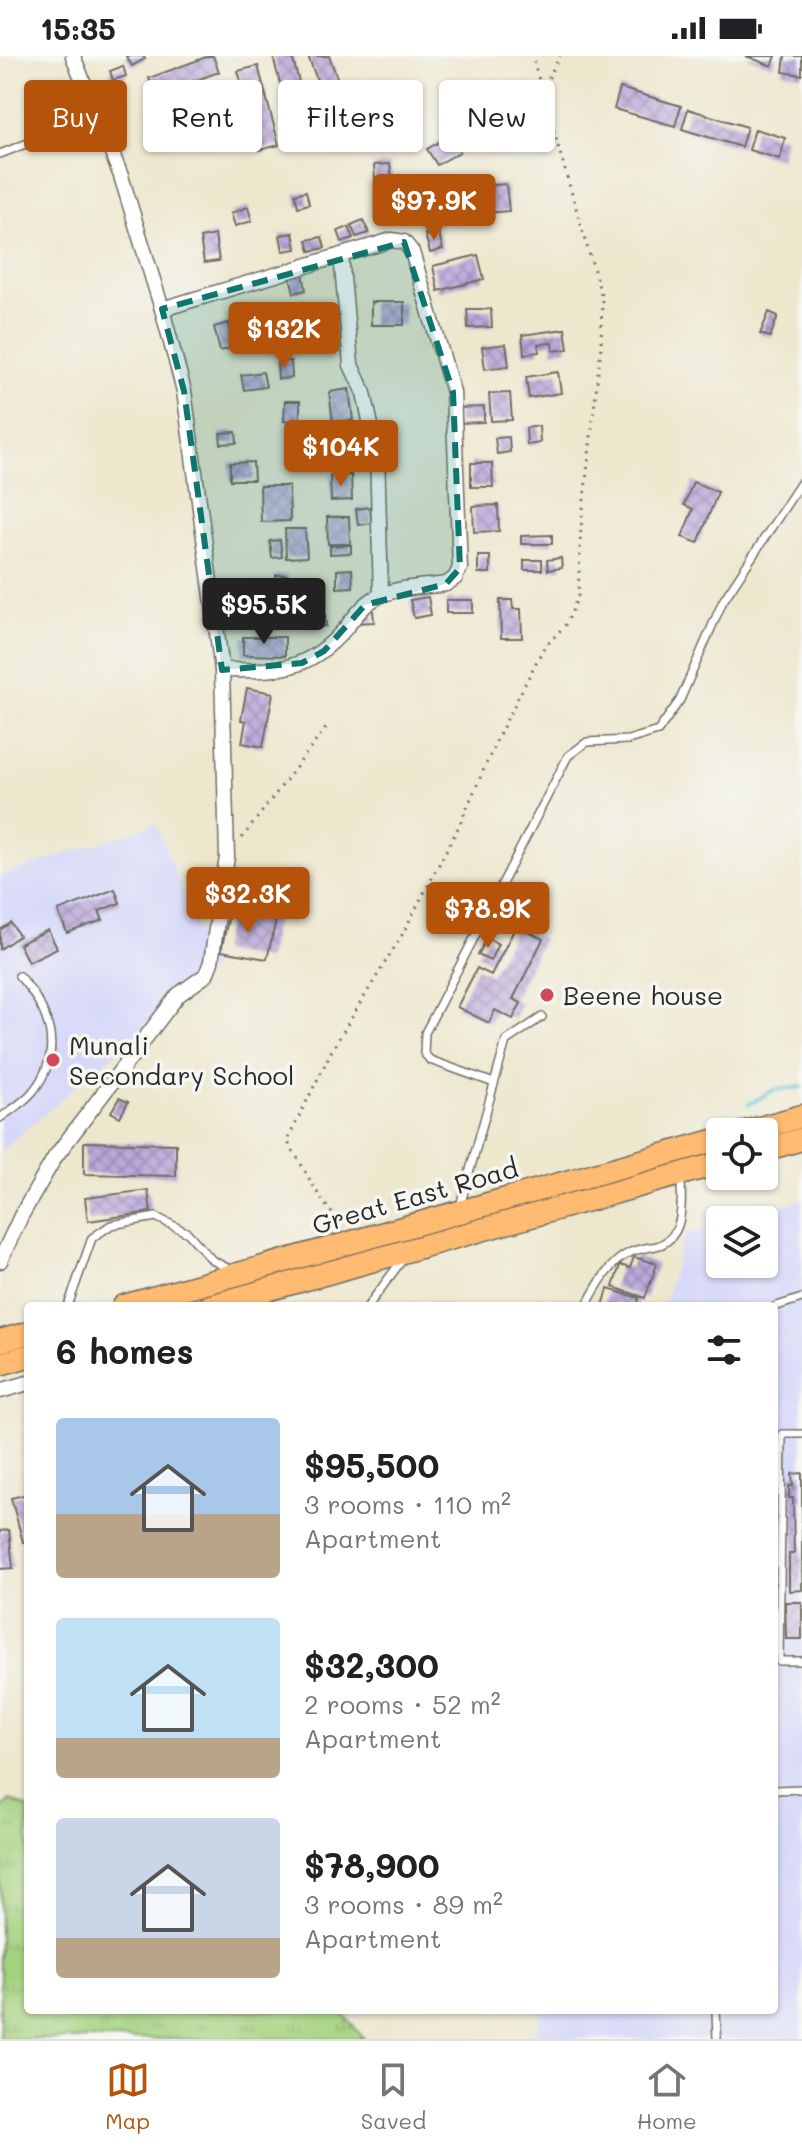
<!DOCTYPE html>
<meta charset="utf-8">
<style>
body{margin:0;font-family:Mali,sans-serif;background:#f6f6f6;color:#202124;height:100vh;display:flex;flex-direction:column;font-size:30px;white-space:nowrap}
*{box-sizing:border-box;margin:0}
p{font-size:26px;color:#757577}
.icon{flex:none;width:44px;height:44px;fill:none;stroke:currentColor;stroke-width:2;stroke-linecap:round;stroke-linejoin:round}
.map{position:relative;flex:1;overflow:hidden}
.drawer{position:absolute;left:24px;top:1246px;width:754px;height:712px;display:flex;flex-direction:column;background:#fff;border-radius:8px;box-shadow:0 2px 6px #0004}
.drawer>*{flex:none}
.guide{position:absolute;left:24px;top:24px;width:754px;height:72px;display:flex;gap:16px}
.buttons{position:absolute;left:706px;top:1062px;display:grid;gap:16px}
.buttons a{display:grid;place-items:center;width:72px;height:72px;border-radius:8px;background:#fff;box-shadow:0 2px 6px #0004;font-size:40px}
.price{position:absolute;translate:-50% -68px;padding:0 18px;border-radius:8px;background:#b45309;color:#fff;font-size:26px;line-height:52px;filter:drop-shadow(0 2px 4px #0008)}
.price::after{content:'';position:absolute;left:50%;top:48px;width:24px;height:18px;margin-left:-12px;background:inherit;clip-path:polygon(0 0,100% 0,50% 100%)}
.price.current{background:#222;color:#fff}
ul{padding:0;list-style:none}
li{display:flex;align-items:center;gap:24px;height:200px;padding:0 32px}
li span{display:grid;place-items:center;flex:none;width:224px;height:160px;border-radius:8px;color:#555}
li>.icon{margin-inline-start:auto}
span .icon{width:96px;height:96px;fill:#fffc;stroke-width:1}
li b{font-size:34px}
h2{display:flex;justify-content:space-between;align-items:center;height:96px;padding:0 32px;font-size:34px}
.chip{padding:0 28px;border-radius:8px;background:#fff;box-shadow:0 2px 6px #0004;font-size:28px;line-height:72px}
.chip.current{background:#b45309;color:#fff}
.status{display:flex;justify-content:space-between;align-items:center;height:56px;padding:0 40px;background:#fff;direction:ltr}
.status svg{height:22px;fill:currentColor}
.menu{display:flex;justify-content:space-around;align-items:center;height:112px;border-top:2px solid #e0e0e0;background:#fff;font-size:22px;color:#757577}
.menu a{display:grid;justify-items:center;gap:4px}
.menu .current{color:#b45309}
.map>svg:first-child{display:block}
.built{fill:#d5d8f9}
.grass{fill:url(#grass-tufts);stroke:#687e55;stroke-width:2}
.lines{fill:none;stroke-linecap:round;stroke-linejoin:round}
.stream{stroke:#5ac2d7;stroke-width:4}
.building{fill:url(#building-cross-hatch)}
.lane-casing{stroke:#6f6d64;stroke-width:10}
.street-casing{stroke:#6f6d64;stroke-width:17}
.primary-casing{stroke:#6f6d64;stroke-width:25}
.path{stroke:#6f6d64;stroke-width:3;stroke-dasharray:2 6;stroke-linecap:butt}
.lane{stroke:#fff;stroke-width:7}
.street{stroke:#fff;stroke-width:14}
.primary{stroke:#febb71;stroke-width:22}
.marked{fill:#0f766e;fill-opacity:0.2;stroke:#0f766e;stroke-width:6;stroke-dasharray:16 10;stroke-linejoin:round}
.poi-dot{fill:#d1495b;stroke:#f6f6f2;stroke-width:3}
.labels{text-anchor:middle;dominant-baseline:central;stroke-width:7;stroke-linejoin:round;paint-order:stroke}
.poi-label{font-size:26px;fill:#2b2b2b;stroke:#f6f6f2;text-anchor:start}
.street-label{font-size:26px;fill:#2b2b2b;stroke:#f6f6f2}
</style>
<div class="status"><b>15:35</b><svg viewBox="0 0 49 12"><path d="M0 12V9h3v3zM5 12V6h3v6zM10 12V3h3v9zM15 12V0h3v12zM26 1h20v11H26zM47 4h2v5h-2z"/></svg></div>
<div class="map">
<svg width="802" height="1983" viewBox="0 0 802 1983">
<defs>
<pattern id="grass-tufts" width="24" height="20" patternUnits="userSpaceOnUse" patternTransform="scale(2)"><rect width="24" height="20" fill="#a5d27f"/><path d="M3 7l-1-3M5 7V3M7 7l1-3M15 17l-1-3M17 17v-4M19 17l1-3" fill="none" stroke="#8eb46e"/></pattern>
<pattern id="building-cross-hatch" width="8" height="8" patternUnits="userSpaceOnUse" patternTransform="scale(2)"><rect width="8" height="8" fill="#baa8db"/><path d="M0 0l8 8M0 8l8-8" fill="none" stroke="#9789b2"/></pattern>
</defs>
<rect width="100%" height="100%" fill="#f6f6f2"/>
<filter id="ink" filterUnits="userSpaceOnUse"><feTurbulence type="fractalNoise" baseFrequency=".0125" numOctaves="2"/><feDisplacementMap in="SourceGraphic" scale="16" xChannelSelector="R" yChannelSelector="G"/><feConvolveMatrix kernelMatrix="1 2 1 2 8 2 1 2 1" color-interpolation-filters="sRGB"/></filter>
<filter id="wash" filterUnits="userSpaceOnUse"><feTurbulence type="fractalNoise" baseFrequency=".006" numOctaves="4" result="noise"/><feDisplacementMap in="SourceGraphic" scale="32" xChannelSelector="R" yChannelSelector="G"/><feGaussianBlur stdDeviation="1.8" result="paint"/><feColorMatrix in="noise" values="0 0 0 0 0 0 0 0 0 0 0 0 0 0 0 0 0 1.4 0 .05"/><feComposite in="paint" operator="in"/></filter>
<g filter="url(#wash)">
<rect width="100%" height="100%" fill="#ede7ce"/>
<!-- built -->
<g class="built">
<polygon points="156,768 213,912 0,1096 0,820"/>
<polygon points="802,1143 802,1983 538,1983 539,1954 774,1954 774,1250 663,1250 685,1178 720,1168 720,1208 764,1208 764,1164 733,1164"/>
</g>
<!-- grass -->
<polygon class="grass" points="10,1744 28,1752 28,1954 340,1954 364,1983 0,1983 0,1754"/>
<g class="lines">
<!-- stream -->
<polyline class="stream" points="749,1048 774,1034 802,1031"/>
</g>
<g id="blocks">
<!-- building -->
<g class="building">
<polygon points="126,0 143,0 145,3 132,10"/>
<polygon points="209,0 213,0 219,16 155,39 149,22"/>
<polygon points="277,0 292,0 313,78 295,83 273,1"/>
<polygon points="308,0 329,0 349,54 331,61"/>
<polygon points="746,0 776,0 772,10"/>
<polygon points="785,0 802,0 802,19 783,16"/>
<polygon points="123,10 126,20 113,24 110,15"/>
<polygon points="258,10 279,89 260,94 238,15"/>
<polygon points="620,32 681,50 675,70 614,53"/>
<polygon points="688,53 747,71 741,91 682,73"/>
<polygon points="201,62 207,82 191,87 185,66"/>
<polygon points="755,73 785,82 780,103 749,94"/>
<polygon points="450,80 460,96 437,109 427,93"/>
<polygon points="390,108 392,122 375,124 374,109"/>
<polygon points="506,128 509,155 485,157 483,130"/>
<polygon points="306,135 309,148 298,151 295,138"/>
<polygon points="429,135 434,151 420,155 416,139"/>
<polygon points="248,151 252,165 235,170 231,157"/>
<polygon points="363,164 369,177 356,181 351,169"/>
<polygon points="349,171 353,182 342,186 338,175"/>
<polygon points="438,175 443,193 430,197 425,178"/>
<polygon points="293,177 296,193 283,195 280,179"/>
<polygon points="215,179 219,205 204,207 200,182"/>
<polygon points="322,181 325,192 310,195 307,184"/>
<polygon points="478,199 484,223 438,235 433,210"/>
<polygon points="303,217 306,234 294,237 290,220"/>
<rect x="371" y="246" width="33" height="23"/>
<polygon points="467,253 491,253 492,271 468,272"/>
<polygon points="769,256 778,260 770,281 760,278"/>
<polygon points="287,258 288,271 262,274 260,262"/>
<polygon points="313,261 318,276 304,280 299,265"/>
<polygon points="229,267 235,291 220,295 214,271"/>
<polygon points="565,273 568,293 553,295 552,287 538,288 539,296 524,298 522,279"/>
<polygon points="506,288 509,310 485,313 482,291"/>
<polygon points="291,305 292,322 278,323 277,306"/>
<polygon points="263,316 266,331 244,334 241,319"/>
<polygon points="558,316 561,337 529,342 526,321"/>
<polygon points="349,333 353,364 333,366 329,336"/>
<polygon points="510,337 512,364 491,365 489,338"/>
<polygon points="285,345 300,345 300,366 284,365"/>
<polygon points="484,351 484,366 458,367 458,352"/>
<polygon points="539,370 540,387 527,389 526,372"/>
<polygon points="236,376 237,387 221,388 220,377"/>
<polygon points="509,381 510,396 497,398 495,382"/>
<polygon points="253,406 254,424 230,424 230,407"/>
<polygon points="471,407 492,407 493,431 471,431"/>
<polygon points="351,419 352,444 331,445 330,420"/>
<polygon points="693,426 718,436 698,487 682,481 693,453 684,449"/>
<polygon points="260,430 289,430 290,465 261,466"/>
<polygon points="498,449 499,475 474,476 473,450"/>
<polygon points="370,451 372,467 358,469 356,453"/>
<polygon points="327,461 349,461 350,488 328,488"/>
<polygon points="285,473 305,473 307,501 286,502"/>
<polygon points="552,479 552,488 521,488 521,480"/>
<polygon points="280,484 282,501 272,502 270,485"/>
<polygon points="351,489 351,497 330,498 330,490"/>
<rect x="478" y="500" width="12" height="17"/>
<polygon points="561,502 562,512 548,514 547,504"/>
<rect x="524" y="504" width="18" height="10"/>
<polygon points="352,513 353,531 337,532 337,514"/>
<polygon points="276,519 287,519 288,546 277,546"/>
<polygon points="428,541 431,559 414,562 410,544"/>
<rect x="446" y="544" width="27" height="13"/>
<polygon points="500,544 512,544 513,553 521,553 522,582 501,582"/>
<polygon points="373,554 374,566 354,567 353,556"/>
<polygon points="325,559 326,570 309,572 308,561"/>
<polygon points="243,581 285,581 285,600 243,599"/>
<polygon points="247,632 273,637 263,691 242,687 246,665 241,664"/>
<polygon points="115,833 120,847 99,855 103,864 67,877 58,855"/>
<polygon points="230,854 276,864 267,903 221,895"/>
<polygon points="11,867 19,880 0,893 0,874"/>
<polygon points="516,870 543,883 513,943 521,947 513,963 495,954 489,967 457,951 477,912 491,919"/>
<polygon points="48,874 57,892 28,906 19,888"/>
<polygon points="487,882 498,888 490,905 478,899"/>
<polygon points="119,1042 128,1046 120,1061 111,1056"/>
<polygon points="84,1086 176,1088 176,1120 84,1118"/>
<polygon points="148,1134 151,1156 88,1165 85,1142"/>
<polygon points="634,1201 657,1208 645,1242 613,1231 620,1209 630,1212"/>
<polygon points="608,1233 639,1242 637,1250 603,1250"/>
<polygon points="802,1417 802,1534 789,1535 789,1498 794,1498 793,1442 789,1442 789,1430 793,1430 792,1418"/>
<polygon points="28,1438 28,1485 23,1486 11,1442"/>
<polygon points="9,1474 13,1512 0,1513 0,1475"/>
<polygon points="785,1546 802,1546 802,1583 786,1583"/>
</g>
</g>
</g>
<g filter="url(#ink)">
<use href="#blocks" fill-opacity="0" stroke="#6f6d64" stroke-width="2"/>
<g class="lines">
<defs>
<g id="lane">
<polyline points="0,98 96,60"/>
<polyline points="494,1027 430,1004 424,997 425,977 568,700 587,686 628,684 658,675 680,644 723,545 802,425"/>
<path d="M0,1062C11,1054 26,1045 34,1034C65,994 49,953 19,920"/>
<polyline points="460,1150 506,985 542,961"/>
<polyline points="68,1250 92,1182 111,1169 156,1161 188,1177 212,1204 231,1214"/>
<polyline points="368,1250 403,1203"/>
<path d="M586,1250C596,1232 609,1206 629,1197C638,1192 650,1192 660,1189C686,1178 681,1145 681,1122"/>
<polyline points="774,1251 802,1242"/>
<polyline points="802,1378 782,1378 779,1605 802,1605"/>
<polyline points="774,1734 802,1733"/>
<polyline points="716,1954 717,1983"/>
</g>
<g id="street">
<polyline points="341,199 351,309 364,337 377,397 381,539"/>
<path d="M162,253L392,184L404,186L412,196L453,336L460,512L455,522L446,528C425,531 398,531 379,540C364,547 355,561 344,574C306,617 276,615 222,614"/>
<polyline points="0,1205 21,1160 55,1101 178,939 206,919 211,906 227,801 222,614 184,335 162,253 121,120 73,0"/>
<polyline points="0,1335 28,1327"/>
</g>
<g id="primary">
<polyline points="745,1076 802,1060"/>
<polyline points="764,1094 802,1083"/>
<polyline points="124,1250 720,1083"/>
<polyline points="210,1250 720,1107"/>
<polyline points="0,1285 28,1277"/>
<polyline points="0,1308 28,1300"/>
</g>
</defs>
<!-- lane casing -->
<use href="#lane" class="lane-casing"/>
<!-- street casing -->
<use href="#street" class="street-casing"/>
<!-- primary casing -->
<use href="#primary" class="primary-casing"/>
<!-- path -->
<g class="path">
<polyline points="541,36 560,0"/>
<polyline points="242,782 329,668"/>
<path d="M352,1166H340C317,1143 305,1112 287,1085L333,992L402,879L458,772L499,679L543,593L567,567L578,540L581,471L601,290L602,242L532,0"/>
</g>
<!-- lane -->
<use href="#lane" class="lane"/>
<!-- street -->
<use href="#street" class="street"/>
<!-- primary -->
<use href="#primary" class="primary"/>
</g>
</g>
<!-- marked area -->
<path class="marked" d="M404,186L453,336L460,512L446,528L365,549L324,595L302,607L222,614L184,335L162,253Z"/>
<!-- markers -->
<g class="poi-dot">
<circle cx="547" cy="939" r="8"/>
<circle cx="53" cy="1004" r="8"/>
</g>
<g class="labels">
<!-- poi labels -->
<g class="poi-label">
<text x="563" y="939">Beene house</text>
<text x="69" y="989">Munali<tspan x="69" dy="30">Secondary School</tspan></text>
</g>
<!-- street labels -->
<g class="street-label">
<text transform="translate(415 1140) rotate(-16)">Great East Road</text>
</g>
</g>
</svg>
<div class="buttons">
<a><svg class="icon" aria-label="locate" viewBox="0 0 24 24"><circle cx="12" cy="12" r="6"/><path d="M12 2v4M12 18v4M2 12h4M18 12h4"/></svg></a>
<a><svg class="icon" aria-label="layers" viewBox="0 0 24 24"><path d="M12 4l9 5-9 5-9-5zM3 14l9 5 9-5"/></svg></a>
</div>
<b class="price" style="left:434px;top:186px">$97.9K</b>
<b class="price" style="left:284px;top:314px">$132K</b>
<b class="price" style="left:341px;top:432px">$104K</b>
<b class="price current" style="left:264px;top:590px">$95.5K</b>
<b class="price" style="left:248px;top:879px">$32.3K</b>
<b class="price" style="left:488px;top:894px">$78.9K</b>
<div class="guide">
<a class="chip current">Buy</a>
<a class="chip">Rent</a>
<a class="chip">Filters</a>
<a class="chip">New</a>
</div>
<section class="drawer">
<h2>6 homes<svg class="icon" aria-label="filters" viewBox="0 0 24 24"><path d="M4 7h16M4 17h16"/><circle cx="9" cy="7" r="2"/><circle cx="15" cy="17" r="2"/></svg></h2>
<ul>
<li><span style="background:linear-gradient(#a9c7e8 60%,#b9a48a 0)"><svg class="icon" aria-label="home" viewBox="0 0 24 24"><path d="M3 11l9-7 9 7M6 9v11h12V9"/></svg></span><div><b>$95,500</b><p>3 rooms · 110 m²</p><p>Apartment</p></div></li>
<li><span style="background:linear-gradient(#bfe0f5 75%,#b9a48a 0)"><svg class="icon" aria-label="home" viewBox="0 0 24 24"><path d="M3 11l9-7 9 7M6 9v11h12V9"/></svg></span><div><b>$32,300</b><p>2 rooms · 52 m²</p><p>Apartment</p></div></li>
<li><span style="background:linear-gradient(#c9d6e8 75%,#b9a48a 0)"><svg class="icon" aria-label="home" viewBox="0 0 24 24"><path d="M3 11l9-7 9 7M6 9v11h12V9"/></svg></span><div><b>$78,900</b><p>3 rooms · 89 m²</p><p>Apartment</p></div></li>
</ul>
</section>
</div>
<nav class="menu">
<a class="current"><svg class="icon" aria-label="map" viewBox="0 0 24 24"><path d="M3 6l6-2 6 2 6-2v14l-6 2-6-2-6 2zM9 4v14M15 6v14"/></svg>Map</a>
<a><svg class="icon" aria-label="saved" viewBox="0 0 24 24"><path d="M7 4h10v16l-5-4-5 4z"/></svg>Saved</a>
<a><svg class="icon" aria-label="home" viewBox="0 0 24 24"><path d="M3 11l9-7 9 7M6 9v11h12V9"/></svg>Home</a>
</nav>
